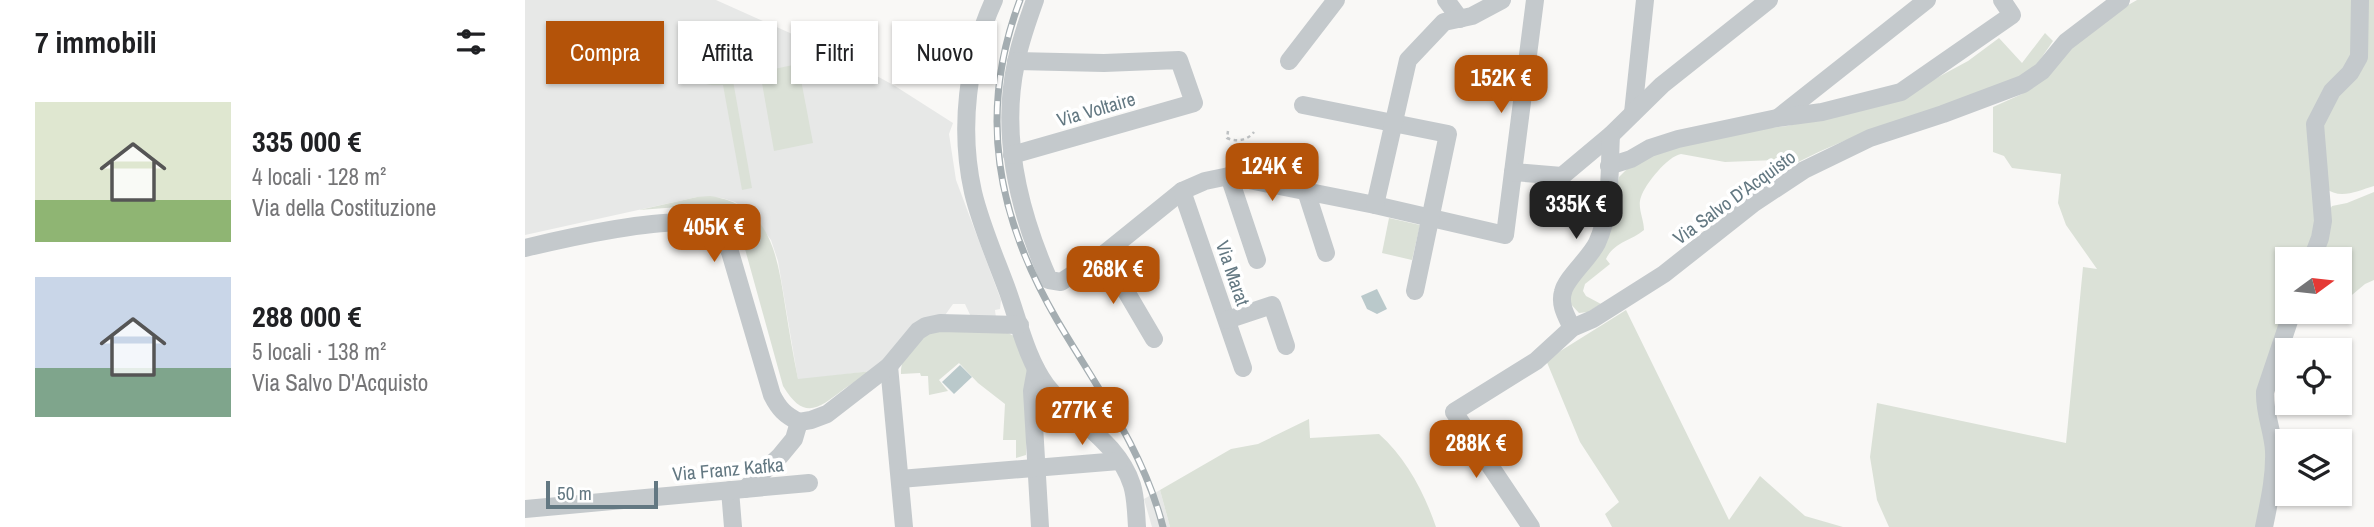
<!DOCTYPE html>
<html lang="it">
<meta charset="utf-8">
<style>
body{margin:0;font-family:"Archivo Narrow",sans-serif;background:#f2f2f2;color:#202124;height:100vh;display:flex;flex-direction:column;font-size:26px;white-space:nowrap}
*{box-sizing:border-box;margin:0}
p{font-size:23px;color:#757577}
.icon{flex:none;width:38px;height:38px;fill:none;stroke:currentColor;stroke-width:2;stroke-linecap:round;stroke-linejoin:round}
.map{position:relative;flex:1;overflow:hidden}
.panel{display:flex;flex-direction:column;background:#fff;width:525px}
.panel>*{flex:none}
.hud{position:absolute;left:21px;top:21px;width:665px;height:63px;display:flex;gap:14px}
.needle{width:46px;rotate:75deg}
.tools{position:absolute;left:1750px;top:247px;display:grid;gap:14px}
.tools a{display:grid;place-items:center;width:77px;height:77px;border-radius:0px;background:#fff;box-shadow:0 2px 5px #0004;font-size:35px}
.scale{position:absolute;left:21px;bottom:18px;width:112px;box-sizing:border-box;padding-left:7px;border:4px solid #637882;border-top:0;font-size:19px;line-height:24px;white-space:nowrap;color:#637882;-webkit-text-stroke:5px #fff;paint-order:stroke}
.price{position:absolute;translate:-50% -60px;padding:0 16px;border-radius:14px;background:#b45309;color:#fff;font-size:23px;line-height:46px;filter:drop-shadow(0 2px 4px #0008)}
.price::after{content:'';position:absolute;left:50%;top:42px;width:21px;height:16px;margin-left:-10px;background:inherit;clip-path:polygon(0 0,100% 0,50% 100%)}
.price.active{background:#222;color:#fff}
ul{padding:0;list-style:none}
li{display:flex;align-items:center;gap:21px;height:175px;padding:0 35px}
li span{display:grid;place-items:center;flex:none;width:196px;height:140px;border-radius:0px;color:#555}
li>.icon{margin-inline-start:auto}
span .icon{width:84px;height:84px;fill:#fffc;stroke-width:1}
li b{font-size:30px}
h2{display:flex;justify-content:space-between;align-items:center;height:84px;padding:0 35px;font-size:30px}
.chip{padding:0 24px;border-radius:0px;background:#fff;box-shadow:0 2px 5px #0004;font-size:24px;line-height:63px}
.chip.active{background:#b45309;color:#fff}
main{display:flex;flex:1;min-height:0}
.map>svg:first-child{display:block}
.built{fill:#e7e8e7}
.green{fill:#dbe1d7}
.water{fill:#bac9cb}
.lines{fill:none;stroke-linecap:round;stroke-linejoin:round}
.path{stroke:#bec1c3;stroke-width:2.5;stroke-dasharray:3.5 3.5;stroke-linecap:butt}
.minor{stroke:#c4c9cc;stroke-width:18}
.rail-casing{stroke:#a4adb1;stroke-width:7}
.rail{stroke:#fff;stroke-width:4.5;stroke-dasharray:13;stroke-linecap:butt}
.labels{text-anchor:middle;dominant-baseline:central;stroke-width:7;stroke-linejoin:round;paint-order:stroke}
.street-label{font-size:19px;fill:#637882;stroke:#fff}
</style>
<main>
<section class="panel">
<h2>7 immobili<svg class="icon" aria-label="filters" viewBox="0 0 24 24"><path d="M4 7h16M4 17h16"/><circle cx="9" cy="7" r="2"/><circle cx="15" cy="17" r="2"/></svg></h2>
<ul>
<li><span style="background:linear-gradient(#dfe7d0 70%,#8fb573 0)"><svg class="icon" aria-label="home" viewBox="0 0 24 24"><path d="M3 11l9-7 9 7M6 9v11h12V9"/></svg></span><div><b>335 000 €</b><p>4 locali · 128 m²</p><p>Via della Costituzione</p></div></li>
<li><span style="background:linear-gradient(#c9d6e8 65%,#7fa58c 0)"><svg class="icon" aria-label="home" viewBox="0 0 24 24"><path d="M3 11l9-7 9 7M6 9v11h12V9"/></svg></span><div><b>288 000 €</b><p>5 locali · 138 m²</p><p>Via Salvo D'Acquisto</p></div></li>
</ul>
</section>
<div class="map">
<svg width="1849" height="527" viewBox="0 0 1849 527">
<rect width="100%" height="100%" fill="#f9f8f6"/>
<!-- built -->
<g class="built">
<polygon points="0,0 191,0 312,54 370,86 428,123 424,134 431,180 476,300 475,309 470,310 471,318 447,319 440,304 428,304 418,318 369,352 347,371 273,380 253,261 246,240 230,218 210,202 197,198 172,197 0,235"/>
<polygon points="635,490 645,527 627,527 619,499"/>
</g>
<!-- green -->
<g class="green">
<polygon points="1612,0 1832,0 1831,58 1792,108 1794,223 1782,259 1762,259 1762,312 1738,378 1745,451 1734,527 1364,527 1352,500 1345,457 1352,403 1541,443 1558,267 1572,269 1541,225 1533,203 1536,174 1487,168 1479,156 1468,152 1468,107 1497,94 1539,54 1591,12"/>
<path d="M1840,0H1849V186C1832,191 1815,200 1800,188L1795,121L1835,67Z"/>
<path d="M187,21L194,60L204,58L227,188L217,190L198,85C150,90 147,33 187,21Z"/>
<path d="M1520,33L1528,41L1510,67L1500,75C1471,86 1443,98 1415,107C1360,126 1306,142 1256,172L1251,160L1200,162L1156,154C1143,156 1120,184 1116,197C1112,207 1119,219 1119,230C1106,241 1089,242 1081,259L1085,264L1060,284L1058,291L1061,296L1076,304L1063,312L1054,313L1043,301L1047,285L1081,240L1094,177L1111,160L1198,133L1262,126L1369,101L1443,61L1474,38L1497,63Z"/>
<polygon points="273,64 288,143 249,151 235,72"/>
<polygon points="1849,192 1849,280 1840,284 1815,305 1815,259 1791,259 1804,211 1807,206 1822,203"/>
<path d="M185,196C246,205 252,255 260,305C264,330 268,355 273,379L347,371C338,377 328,383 319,389C293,409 279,421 258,386L220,249L206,223L195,215L167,206L114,210L172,197Z"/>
<polygon points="864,218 895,225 887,260 857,253"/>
<polygon points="1101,310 1204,520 1235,476 1280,516 1318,527 1087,527 1080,514 1094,502 1055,442 1021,360"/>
<path d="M406,330L479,331L491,337L503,363L501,455L491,458V440H478L480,404L453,383L434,363L414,380L423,391L404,395L403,376H396L395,373L376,374C375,354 393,343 406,330Z"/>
<path d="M784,419L785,438L854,434C881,458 899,492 911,527H645L635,490L706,449L733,444Z"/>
</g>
<!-- water -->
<g class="water">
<polygon points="852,289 862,309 852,314 842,309 836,296"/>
<polygon points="435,365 447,377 429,394 417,382"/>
</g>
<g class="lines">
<!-- path -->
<path class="path" d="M703,131L702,138C711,142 722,141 729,132"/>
<!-- minor -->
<g class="minor">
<path d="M469,0C442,59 434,129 448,192C456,226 471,259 483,292C494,323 502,359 521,385C547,419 593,441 607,485C611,498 611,513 612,527"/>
<path d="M510,0C503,20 495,41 491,63C475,137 494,212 524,280L536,282L579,254L657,191L680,181L704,176L850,205L980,235L1010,0"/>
<polyline points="921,0 935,19"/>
<polyline points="764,61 811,0"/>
<polyline points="778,105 923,134 890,291"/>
<polyline points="1108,113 1120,0"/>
<polyline points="1254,117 1402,0"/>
<polyline points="487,155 669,103 654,60 579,63 491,61"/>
<polyline points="1084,166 1106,159 1125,148 1153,139 1252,118 1297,112 1376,92 1487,15 1477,0"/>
<polyline points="988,172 1037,176 1086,135 1137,85 1244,0"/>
<polyline points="704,176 732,260"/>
<polyline points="657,191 718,368"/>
<polyline points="781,191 801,253"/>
<polyline points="850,205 883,60 919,22 947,16 977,0"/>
<path d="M0,248C37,239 146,214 179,225C193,230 199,240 205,252L247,395C254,409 260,415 274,422"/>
<polyline points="579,254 629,339"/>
<polyline points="1787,259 1795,238 1798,221 1790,124 1807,91 1825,73 1834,57 1835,0"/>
<polyline points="702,320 747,305 761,346"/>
<path d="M1047,328C1042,317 1034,305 1038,292C1041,278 1064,259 1072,243C1087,211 1084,169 1086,135"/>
<polyline points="364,366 379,527"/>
<polyline points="511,369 507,391 515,527"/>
<polyline points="274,422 286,420 302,414 364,366 393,331 401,326 415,323 495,325"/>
<polyline points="375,479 594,461"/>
<polyline points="220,489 255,456 269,439 274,422"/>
<polyline points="205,490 208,527"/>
<polyline points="0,509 284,483"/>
<polyline points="1006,527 929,412 1011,361 1047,328 1068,319 1139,274 1229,203 1279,170 1345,138 1418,114 1498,84 1517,71 1541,42 1596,0"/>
<path d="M1739,527C1744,502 1750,477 1749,451C1748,431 1739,413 1740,392L1767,312"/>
</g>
<defs>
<path id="rail" d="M495,0C452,114 472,217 532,320C572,388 618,449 638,527"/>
</defs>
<!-- rail casing -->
<use href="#rail" class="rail-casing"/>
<!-- rail -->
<use href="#rail" class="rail"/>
</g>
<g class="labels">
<!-- street labels -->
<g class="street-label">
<text transform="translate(571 109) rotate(-16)">Via Voltaire</text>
<text transform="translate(1209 197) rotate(-36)">Via Salvo D'Acquisto</text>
<text transform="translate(708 273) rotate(71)">Via Marat</text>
<text transform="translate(203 469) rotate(-5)">Via Franz Kafka</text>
</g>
</g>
</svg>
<div class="tools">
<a><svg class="needle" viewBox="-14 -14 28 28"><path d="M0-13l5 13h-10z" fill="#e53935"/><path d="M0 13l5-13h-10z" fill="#757577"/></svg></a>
<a><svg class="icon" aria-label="locate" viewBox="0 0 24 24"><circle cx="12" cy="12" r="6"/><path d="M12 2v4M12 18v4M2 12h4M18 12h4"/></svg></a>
<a><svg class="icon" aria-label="layers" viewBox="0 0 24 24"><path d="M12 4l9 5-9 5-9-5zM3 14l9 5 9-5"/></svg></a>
</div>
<div class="scale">50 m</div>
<b class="price" style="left:976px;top:115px">152K €</b>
<b class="price" style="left:747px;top:203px">124K €</b>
<b class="price active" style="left:1051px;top:241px">335K €</b>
<b class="price" style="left:189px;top:264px">405K €</b>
<b class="price" style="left:588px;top:306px">268K €</b>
<b class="price" style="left:557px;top:447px">277K €</b>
<b class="price" style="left:951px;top:480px">288K €</b>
<div class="hud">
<a class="chip active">Compra</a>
<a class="chip">Affitta</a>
<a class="chip">Filtri</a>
<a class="chip">Nuovo</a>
</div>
</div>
</main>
